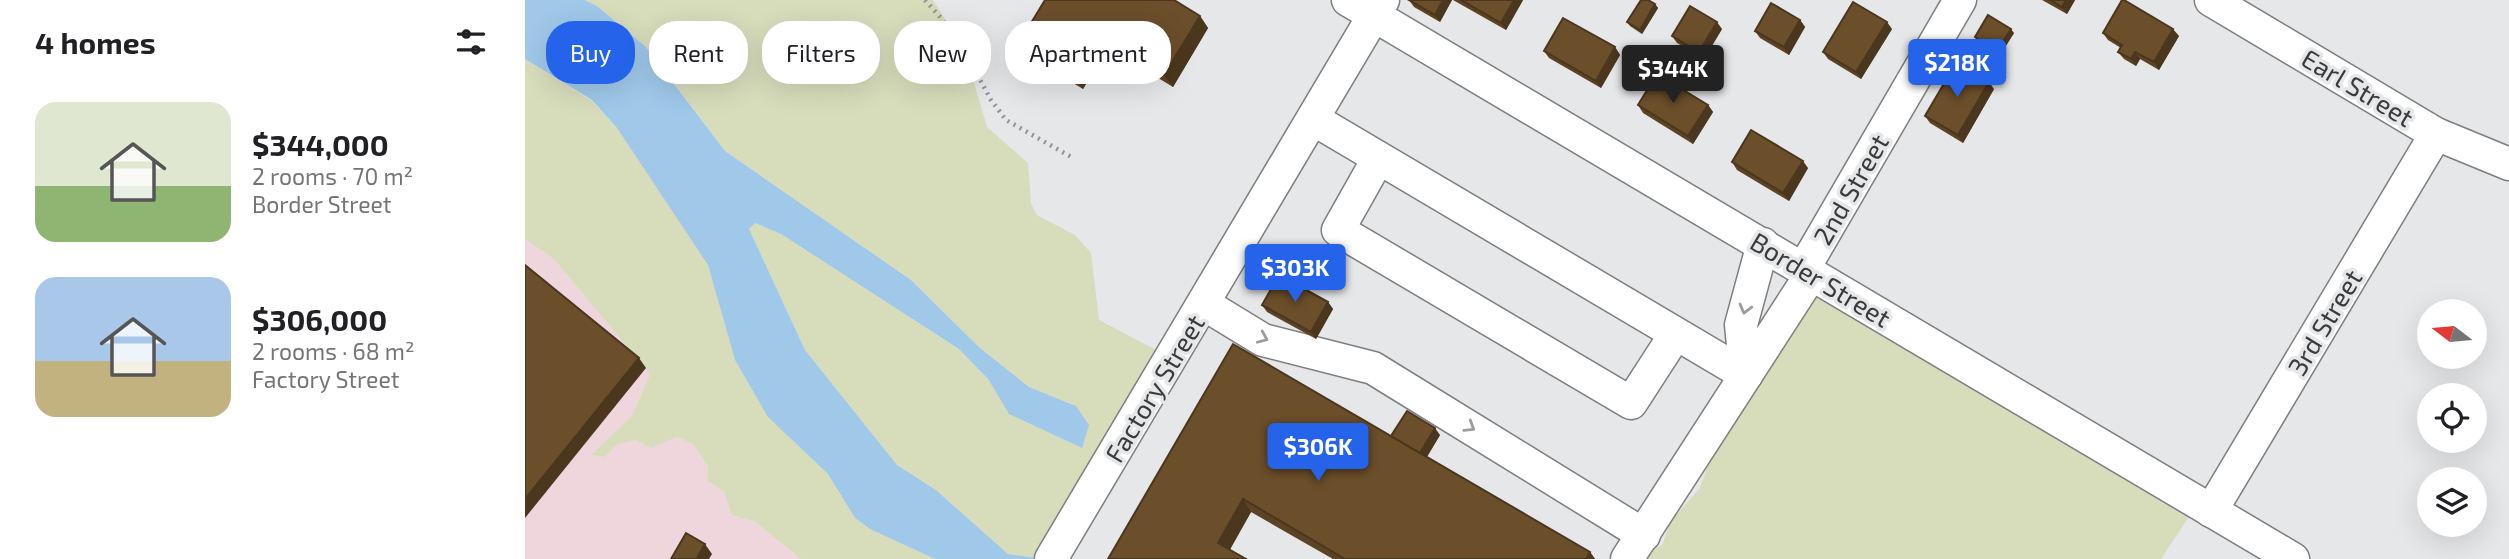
<!DOCTYPE html>
<meta charset="utf-8">
<style>
body{margin:0;font-family:"Exo 2",sans-serif;background:#f2f2f2;color:#202124;height:100vh;display:flex;flex-direction:column;font-size:26px;white-space:nowrap}
*{box-sizing:border-box;margin:0}
p{font-size:23px;color:#757577}
.icon{flex:none;width:38px;height:38px;fill:none;stroke:currentColor;stroke-width:2;stroke-linecap:round;stroke-linejoin:round}
.map{position:relative;flex:1;overflow:hidden}
.drawer{display:flex;flex-direction:column;background:#fff;width:525px}
.drawer>*{flex:none}
.hud{position:absolute;left:21px;top:21px;width:665px;height:63px;display:flex;gap:14px}
.needle{width:46px;rotate:286deg}
.controls{position:absolute;left:1892px;top:299px;display:grid;gap:14px}
.controls a{display:grid;place-items:center;width:70px;height:70px;border-radius:50%;background:#fff;box-shadow:0 7px 28px #0002;font-size:35px}
.price{position:absolute;translate:-50% -60px;padding:0 16px;border-radius:7px;background:#2563eb;color:#fff;font-size:23px;line-height:46px;filter:drop-shadow(0 2px 4px #0008)}
.price::after{content:'';position:absolute;left:50%;top:42px;width:21px;height:16px;margin-left:-10px;background:inherit;clip-path:polygon(0 0,100% 0,50% 100%)}
.price.active{background:#222;color:#fff}
ul{padding:0;list-style:none}
li{display:flex;align-items:center;gap:21px;height:175px;padding:0 35px}
li span{display:grid;place-items:center;flex:none;width:196px;height:140px;border-radius:21px;color:#555}
li>.icon{margin-inline-start:auto}
span .icon{width:84px;height:84px;fill:#fffc;stroke-width:1}
li b{font-size:30px}
h2{display:flex;justify-content:space-between;align-items:center;height:84px;padding:0 35px;font-size:30px}
.pill{padding:0 24px;border-radius:28px;background:#fff;box-shadow:0 7px 28px #0002;font-size:24px;line-height:63px}
.pill.active{background:#2563eb;color:#fff}
main{display:flex;flex:1;min-height:0}
.map>svg:first-child{display:block}
.commercial{fill:#efd6dd}
.green{fill:#d7dcbb}
.water{fill:#9fc8e9}
.lines{fill:none;stroke-linecap:round;stroke-linejoin:round}
.minor-casing{stroke:#7d7e7f;stroke-width:35}
.path{stroke:#929395;stroke-width:4.5;stroke-dasharray:2 5;stroke-linecap:butt}
.minor{stroke:#fff;stroke-width:32}
.wall{fill:#5c4324}
.shaded-wall{fill:#4b371d}
.building{fill:#6b4e2a;stroke:#4b371d;stroke-width:2}
.oneway{stroke:#9c9c9d}
.labels{text-anchor:middle;dominant-baseline:central;stroke-width:7;stroke-linejoin:round;paint-order:stroke}
.street-label{font-size:26px;fill:#393a3b;stroke:#e6e7e9}
</style>
<main>
<section class="drawer">
<h2>4 homes<svg class="icon" aria-label="filters" viewBox="0 0 24 24"><path d="M4 7h16M4 17h16"/><circle cx="9" cy="7" r="2"/><circle cx="15" cy="17" r="2"/></svg></h2>
<ul>
<li><span style="background:linear-gradient(#dfe7d0 60%,#8fb573 0)"><svg class="icon" aria-label="home" viewBox="0 0 24 24"><path d="M3 11l9-7 9 7M6 9v11h12V9"/></svg></span><div><b>$344,000</b><p>2 rooms · 70 m²</p><p>Border Street</p></div></li>
<li><span style="background:linear-gradient(#a9c7e8 60%,#c2b280 0)"><svg class="icon" aria-label="home" viewBox="0 0 24 24"><path d="M3 11l9-7 9 7M6 9v11h12V9"/></svg></span><div><b>$306,000</b><p>2 rooms · 68 m²</p><p>Factory Street</p></div></li>
</ul>
</section>
<div class="map">
<svg width="1984" height="559" viewBox="0 0 1984 559">
<rect width="100%" height="100%" fill="#e6e7e9"/>
<!-- commercial -->
<polygon class="commercial" points="0,239 29,259 125,374 107,416 66,455 80,457 92,444 111,440 126,448 152,437 168,444 183,466 182,481 199,491 207,514 229,521 276,559 0,559"/>
<!-- green -->
<g class="green">
<polygon points="61,0 408,0 439,49 462,127 503,163 506,204 512,215 550,235 566,253 574,320 654,362 519,559 483,554 411,490 372,465 280,350 224,229 230,223 256,234 434,349 463,379 484,414 557,448 551,406 504,387 455,348 386,280 200,151 120,46 72,6"/>
<polygon points="0,59 67,101 92,128 183,265 210,360 244,417 303,474 330,518 345,529 410,559 276,559 229,521 207,515 199,491 182,481 183,466 168,444 152,437 126,448 111,440 92,444 80,457 66,455 107,416 125,374 29,259 0,239"/>
<polygon points="1287,281 1671,506 1636,559 1123,559 1127,550 1137,545 1146,521 1175,488 1186,456 1193,450 1208,417 1219,409 1233,378 1246,368"/>
</g>
<!-- water -->
<polygon class="water" points="0,0 60,0 72,6 120,46 200,151 386,280 455,348 504,387 551,406 564,425 557,448 484,414 463,379 434,349 256,234 230,223 224,229 280,350 372,465 411,490 483,554 519,559 410,559 345,529 330,518 303,474 243,417 210,360 183,265 92,128 67,100 0,59"/>
<g class="lines">
<defs>
<g id="minor">
<polyline points="823,0 1768,559"/>
<polyline points="1686,0 1911,134 1984,164"/>
<polyline points="788,119 1221,375"/>
<polyline points="853,159 813,230 1106,403 1150,335"/>
<polyline points="1279,268 1435,0"/>
<polyline points="679,304 738,340 848,368 1119,535"/>
<polyline points="1221,375 1216,325 1238,244"/>
<polyline points="1686,511 1911,134"/>
<polyline points="526,559 858,0"/>
<polyline points="1102,559 1287,273"/>
</g>
</defs>
<!-- minor casing -->
<use href="#minor" class="minor-casing"/>
<!-- path -->
<polyline class="path" points="400,0 416,18 446,63 466,100 481,120 548,158"/>
<!-- minor -->
<use href="#minor" class="minor"/>
</g>
<!-- wall -->
<g class="wall">
<polygon points="884,0 927,0 915,22 889,7"/>
<polygon points="928,0 998,0 981,30"/>
<polygon points="1517,0 1550,0 1542,14"/>
<polygon points="1130,4 1133,8 1117,34 1105,26 1102,22"/>
<polygon points="675,16 683,28 648,87 597,56 589,71 574,62 558,89 502,55 494,43"/>
<polygon points="1275,20 1280,27 1264,55 1235,38 1230,31"/>
<polygon points="1197,29 1179,59 1152,43 1147,36"/>
<polygon points="1367,29 1336,79 1303,59 1298,52"/>
<polygon points="1489,33 1475,55 1452,41 1450,37"/>
<polygon points="1578,33 1654,36 1634,70 1615,59 1611,66 1599,59 1593,52 1596,48 1583,40"/>
<polygon points="1090,47 1095,55 1076,88 1024,58 1019,51"/>
<polygon points="1125,66 1147,66 1140,77 1128,70"/>
<polygon points="1469,89 1438,143 1405,123 1400,116"/>
<polygon points="1113,105 1183,105 1188,112 1168,144 1118,113"/>
<polygon points="1207,162 1283,168 1264,201 1212,170"/>
<polygon points="803,302 808,309 791,339 742,312 737,305"/>
<polygon points="915,435 902,457 1065,552 1070,559 808,559 726,512 705,549 583,559 866,436"/>
</g>
<!-- shaded-wall -->
<g class="shaded-wall">
<polygon points="918,0 927,0 915,22 910,15"/>
<polygon points="989,0 998,0 981,30 976,23"/>
<polygon points="1541,0 1550,0 1542,14 1537,7"/>
<polygon points="1130,4 1133,8 1117,34 1115,30"/>
<polygon points="675,16 683,28 648,87 639,75"/>
<polygon points="1275,20 1280,27 1264,55 1259,47"/>
<polygon points="1192,22 1197,29 1179,59 1174,52"/>
<polygon points="1362,22 1367,29 1336,79 1331,72"/>
<polygon points="1486,29 1489,33 1475,55 1472,51"/>
<polygon points="1648,29 1654,36 1634,70 1629,62"/>
<polygon points="589,44 597,56 589,71 580,59"/>
<polygon points="1090,47 1095,55 1076,88 1071,81"/>
<polygon points="566,50 574,62 558,89 549,77"/>
<polygon points="1610,52 1615,59 1611,66 1606,59"/>
<polygon points="1144,62 1147,66 1140,77 1138,73"/>
<polygon points="1464,82 1469,89 1438,143 1433,135"/>
<polygon points="1183,105 1188,112 1168,144 1163,136"/>
<polygon points="1278,161 1283,168 1264,201 1258,193"/>
<polygon points="803,302 808,309 791,339 786,332"/>
<polygon points="114,358 121,368 0,518 0,499"/>
<polygon points="910,428 915,435 898,463 893,455"/>
<polygon points="718,499 726,512 702,555 693,543"/>
<polygon points="180,544 187,554 184,559 172,559"/>
<polygon points="1065,552 1070,559 1061,559"/>
</g>
<!-- building -->
<g class="building">
<polygon points="520,0 649,0 675,16 639,75 589,44 580,59 566,50 549,77 494,43"/>
<polygon points="884,0 918,0 910,15"/>
<polygon points="936,0 989,0 976,23"/>
<polygon points="1116,0 1123,0 1130,4 1115,30 1102,22"/>
<polygon points="1525,0 1541,0 1537,7"/>
<polygon points="1597,0 1599,0 1648,29 1629,62 1610,52 1606,59 1593,52 1597,45 1578,33"/>
<polygon points="1328,2 1362,22 1331,72 1298,52"/>
<polygon points="1246,3 1275,20 1259,47 1230,31"/>
<polygon points="1165,6 1192,22 1174,52 1147,36"/>
<polygon points="1463,15 1486,29 1472,51 1450,37"/>
<polygon points="1038,18 1090,47 1071,81 1019,51"/>
<polygon points="1132,55 1144,62 1138,73 1125,66"/>
<polygon points="1431,63 1464,82 1433,135 1400,116"/>
<polygon points="1132,74 1183,105 1163,136 1113,105"/>
<polygon points="1226,130 1278,161 1258,193 1207,162"/>
<polygon points="0,265 114,358 0,499"/>
<polygon points="754,275 803,302 786,332 737,305"/>
<polygon points="708,344 1065,552 1061,559 820,559 718,499 693,543 721,559 583,559"/>
<polygon points="882,411 910,428 895,453 866,436"/>
<polygon points="161,533 180,544 172,558 173,559 146,559"/>
</g>
<!-- one-way arrows -->
<defs><path id="oneway-chevron" d="M-2-3.5L2.5 0L-2 3.5" fill="none" stroke-width="1.6" stroke-linecap="round" stroke-linejoin="round" transform="scale(1.75)"/></defs>
<g class="oneway">
<use href="#oneway-chevron" transform="translate(1220 309) rotate(105)"/>
<use href="#oneway-chevron" transform="translate(738 338) rotate(23)"/>
<use href="#oneway-chevron" transform="translate(945 427) rotate(32)"/>
</g>
<g class="labels">
<!-- street labels -->
<g class="street-label">
<text transform="translate(1833 87) rotate(31)">Earl Street</text>
<text transform="translate(1325 189) rotate(-60)">2nd Street</text>
<text transform="translate(1296 279) rotate(31)">Border Street</text>
<text transform="translate(1799 322) rotate(-59)">3rd Street</text>
<text transform="translate(629 388) rotate(-59)">Factory Street</text>
</g>
</g>
</svg>
<div class="controls">
<a><svg class="needle" viewBox="-14 -14 28 28"><path d="M0-13l5 13h-10z" fill="#e53935"/><path d="M0 13l5-13h-10z" fill="#757577"/></svg></a>
<a><svg class="icon" aria-label="locate" viewBox="0 0 24 24"><circle cx="12" cy="12" r="6"/><path d="M12 2v4M12 18v4M2 12h4M18 12h4"/></svg></a>
<a><svg class="icon" aria-label="layers" viewBox="0 0 24 24"><path d="M12 4l9 5-9 5-9-5zM3 14l9 5 9-5"/></svg></a>
</div>
<b class="price" style="left:1432px;top:99px">$218K</b>
<b class="price active" style="left:1148px;top:105px">$344K</b>
<b class="price" style="left:770px;top:304px">$303K</b>
<b class="price" style="left:793px;top:483px">$306K</b>
<div class="hud">
<a class="pill active">Buy</a>
<a class="pill">Rent</a>
<a class="pill">Filters</a>
<a class="pill">New</a>
<a class="pill">Apartment</a>
</div>
</div>
</main>
